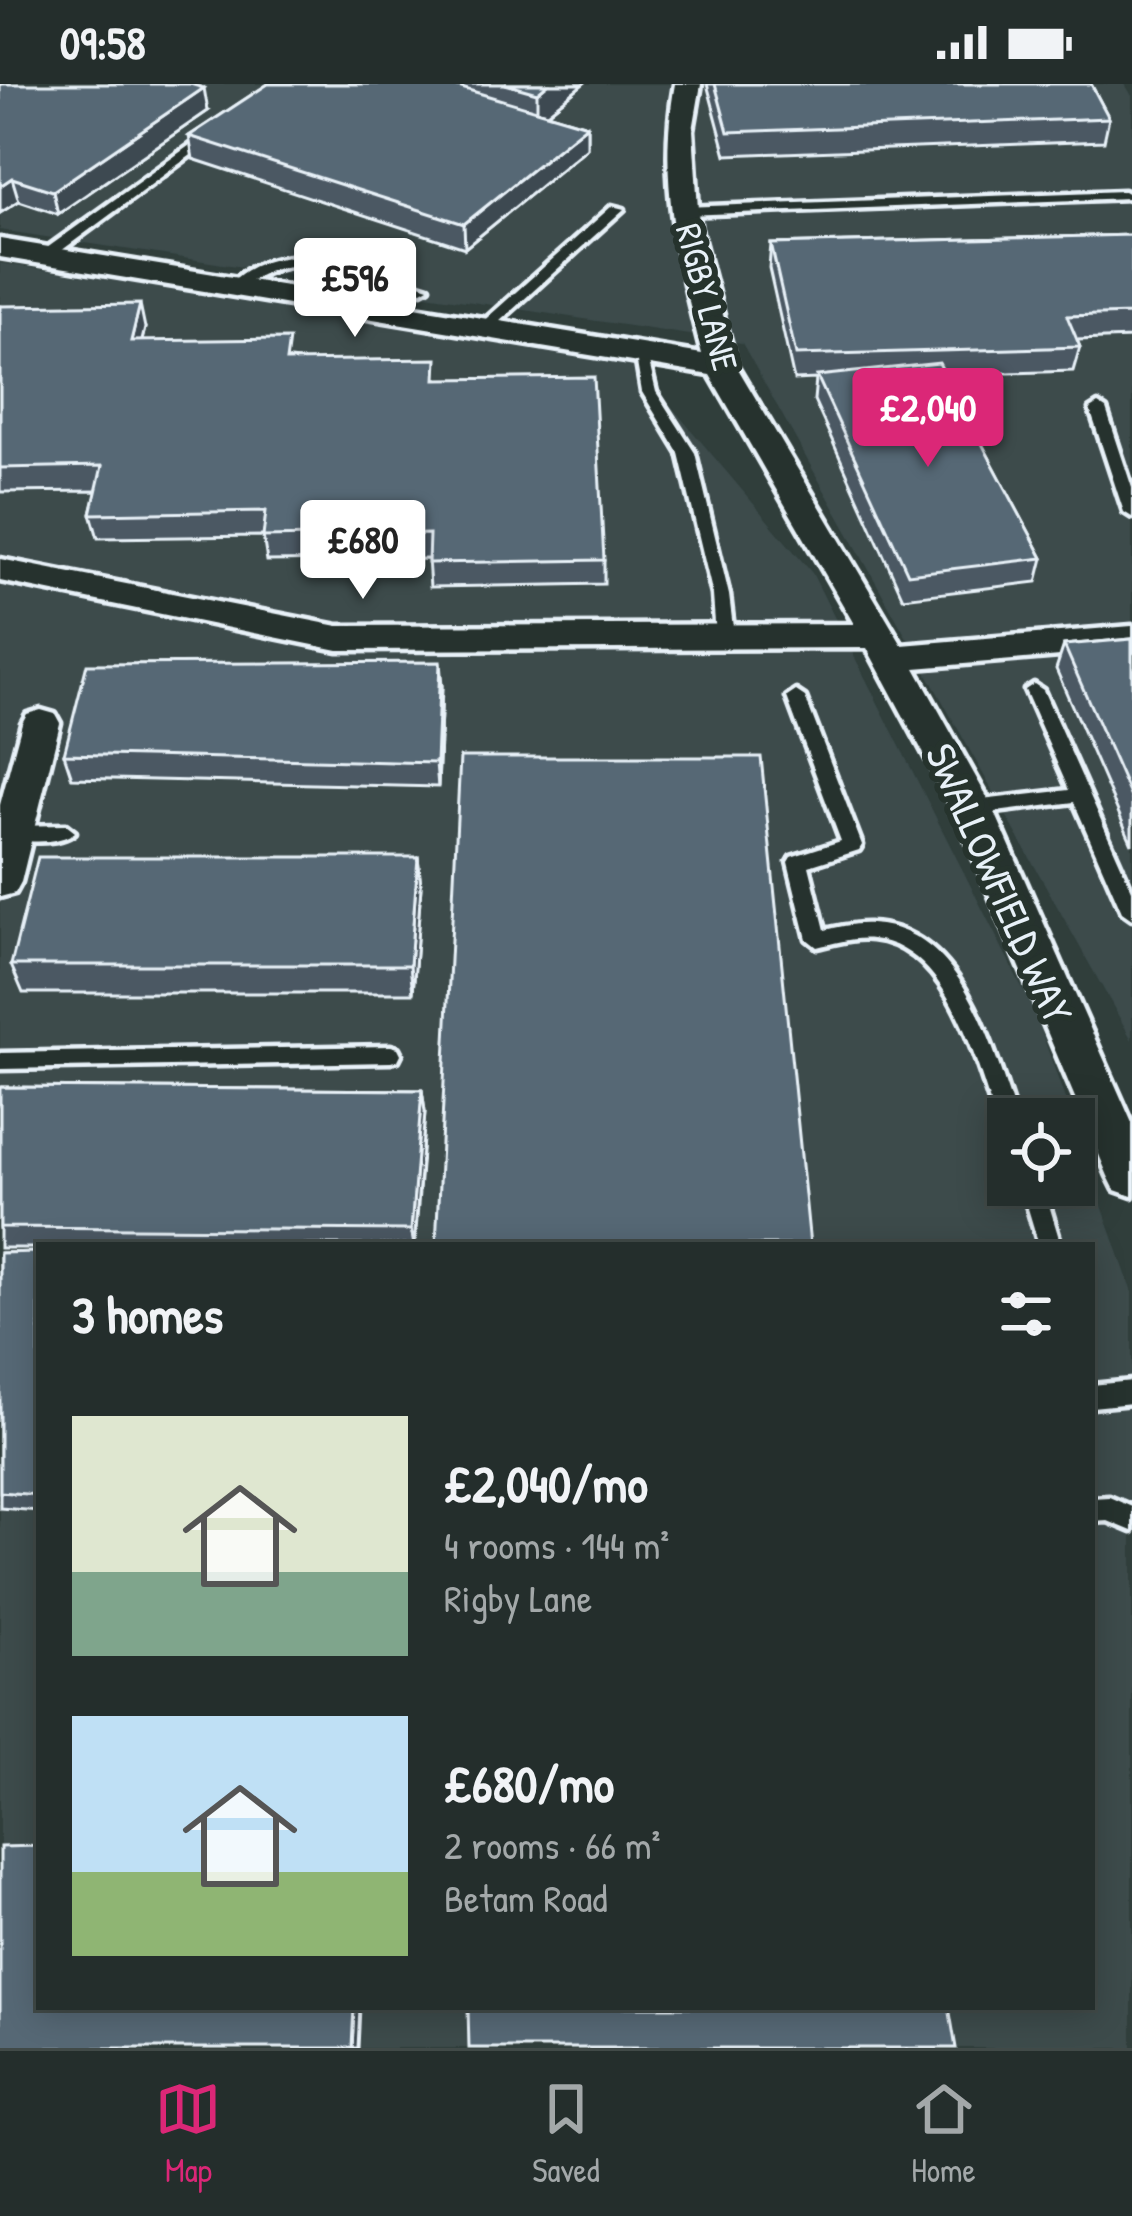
<!DOCTYPE html>
<meta charset="utf-8">
<style>
body{margin:0;font-family:"Patrick Hand",sans-serif;background:#2c3634;color:#f1f3f6;height:100vh;display:flex;flex-direction:column;font-size:45px;white-space:nowrap}
*{box-sizing:border-box;margin:0}
p{font-size:39px;color:#a3a8a9}
.icon{flex:none;width:66px;height:66px;fill:none;stroke:currentColor;stroke-width:2;stroke-linecap:round;stroke-linejoin:round}
.map{position:relative;flex:1;overflow:hidden}
.details{position:absolute;left:36px;top:1158px;width:1059px;height:768px;display:flex;flex-direction:column;background:#242e2c;border-radius:0px;box-shadow:0 6px 30px #0003,0 0 0 3px #414a48}
.details>*{flex:none}
.tools{position:absolute;left:987px;top:1014px;display:grid;gap:24px}
.tools a{display:grid;place-items:center;width:108px;height:108px;border-radius:0px;background:#242e2c;box-shadow:0 6px 30px #0003,0 0 0 3px #414a48;font-size:60px}
.price{position:absolute;translate:-50% -102px;padding:0 27px;border-radius:12px;background:#fff;color:#222;font-size:39px;line-height:78px;filter:drop-shadow(0 3px 6px #0008)}
.price::after{content:'';position:absolute;left:50%;top:72px;width:36px;height:27px;margin-left:-18px;background:inherit;clip-path:polygon(0 0,100% 0,50% 100%)}
.price.current{background:#db2777;color:#fff}
ul{padding:0;list-style:none}
li{display:flex;align-items:center;gap:36px;height:300px;padding:0 36px}
li span{display:grid;place-items:center;flex:none;width:336px;height:240px;border-radius:0px;color:#555}
li>.icon{margin-inline-start:auto}
span .icon{width:144px;height:144px;fill:#fffc;stroke-width:1}
li b{font-size:51px}
h2{display:flex;justify-content:space-between;align-items:center;height:144px;padding:0 36px;font-size:51px}
.status{display:flex;justify-content:space-between;align-items:center;height:84px;padding:0 60px;background:#242e2c;direction:ltr}
.status svg{height:33px;fill:currentColor}
.menu{display:flex;justify-content:space-around;align-items:center;height:168px;border-top:3px solid #414a48;background:#242e2c;font-size:33px;color:#a3a8a9}
.menu a{display:grid;justify-items:center;gap:6px}
.menu .current{color:#db2777}
.map>svg:first-child{display:block}
.built{fill:#3c4b4c;fill-rule:evenodd}
.lines{fill:none;stroke-linecap:round;stroke-linejoin:round}
.lane-casing{stroke:#e8f1f8;stroke-width:9}
.street-casing{stroke:#e8f1f8;stroke-width:9}
.lane{fill:#26332d;fill-rule:evenodd}
.street{fill:#26332d;fill-rule:evenodd}
.wall{fill:#4b5964;stroke:#e8f1f8;stroke-width:3}
.shaded-wall{fill:#3d4951;stroke:#e8f1f8;stroke-width:3}
.building{fill:#576874;stroke:#e8f1f8;stroke-width:3}
.labels{text-anchor:middle;dominant-baseline:central;stroke-width:12;stroke-linejoin:round;paint-order:stroke}
.far-street-label{font-size:36px;fill:#e8f1f8;stroke:#26332d}
.street-label{font-size:42px;fill:#e8f1f8;stroke:#26332d}
</style>
<div class="status"><b>09:58</b><svg viewBox="0 0 49 12"><path d="M0 12V9h3v3zM5 12V6h3v6zM10 12V3h3v9zM15 12V0h3v12zM26 1h20v11H26zM47 4h2v5h-2z"/></svg></div>
<div class="map">
<svg width="1132" height="1964" viewBox="0 0 1132 1964">
<rect width="100%" height="100%" fill="#303e3b"/>
<filter id="ink" filterUnits="userSpaceOnUse"><feTurbulence type="fractalNoise" baseFrequency=".00833" numOctaves="2"/><feDisplacementMap in="SourceGraphic" scale="24" xChannelSelector="R" yChannelSelector="G"/><feConvolveMatrix kernelMatrix="1 2 1 2 8 2 1 2 1" color-interpolation-filters="sRGB"/></filter>
<g filter="url(#ink)">
<!-- built -->
<g class="built">
<polygon points="0,0 1125,0 1132,12 1132,956 742,259 0,146"/>
<path d="M0,179L632,276L812,489L1035,929L1072,1035H1008V1101H1074V1041L1132,1208V1964H0ZM39,1161H1092V1923H39Z"/>
</g>
<g class="lines">
<defs>
<g id="lane">
<polygon points="211,46 221,49 50,175 40,175 40,169"/>
<polygon points="1124,107 1131,111 1129,114 684,131 677,127 684,123"/>
<polygon points="612,122 624,125 489,247 479,247 479,241"/>
<path d="M298,172L350,178L429,203L422,207C359,190 294,158 238,206L226,203C247,181 268,175 298,172Z"/>
<polygon points="635,267 647,270 656,308 695,369 729,511 734,552 731,556 725,558 716,552 713,511 679,369 642,308"/>
<polygon points="1098,320 1106,325 1132,404 1132,433 1124,428 1090,325"/>
<polygon points="1034,600 1043,606 1132,806 1132,835 1122,828 1074,718 973,731 964,724 973,717 1069,706 1025,606"/>
<path d="M796,607L805,613L862,761L859,766L809,782L825,846C840,843 855,839 870,840C964,844 992,964 1017,1035H1008V1048L1000,1045L997,1039C976,979 950,863 872,855C854,853 835,859 817,863L807,855L788,778L791,773L841,757L787,613Z"/>
<path d="M66,741L75,748C61,760 18,761 4,749L13,742Z"/>
<polygon points="391,962 398,964 401,970 398,976 391,978 0,985 0,969"/>
<polygon points="1021,1101 1043,1101 1061,1161 1039,1161"/>
<polygon points="1132,1297 1132,1319 1092,1323 1092,1301"/>
<polygon points="1109,1413 1132,1423 1132,1447 1108,1437 1092,1438 1092,1414"/>
</g>
<g id="street">
<path d="M675,0H701L693,46L699,142L737,283L902,561L1132,542V566L915,584L993,724L1132,1039V1112L1115,1106L1108,1092L953,724L867,564L338,566L0,497V475L338,542L854,540L710,291L0,173V155L702,270C679,177 657,97 675,0Z"/>
<polygon points="41,626 55,630 60,639 21,798 15,809 0,813 0,721 22,639 27,630"/>
</g>
</defs>
<!-- lane casing -->
<use href="#lane" class="lane-casing"/>
<!-- street casing -->
<use href="#street" class="street-casing"/>
<!-- lane -->
<use href="#lane" class="lane"/>
<!-- street -->
<use href="#street" class="street"/>
</g>
<!-- wall -->
<g class="wall">
<polygon points="0,0 208,27 58,130 19,117 0,129"/>
<polygon points="268,0 583,0 547,29 587,41 587,64 465,164 193,75 189,52"/>
<polygon points="707,0 1091,0 1109,34 1104,57 726,71"/>
<polygon points="1132,151 1132,254 1077,256 1080,263 1073,287 945,291 1043,474 1037,498 903,514 814,316 816,295 794,296 769,184 771,160"/>
<polygon points="0,222 145,244 142,257 438,295 604,476 604,500 430,503 428,475 267,477 263,452 98,454 91,430 97,407 0,408"/>
<polygon points="1132,555 1132,760 1056,585 1064,561"/>
<polygon points="442,602 438,703 72,694 64,670"/>
<polygon points="418,773 421,802 413,909 23,909 11,881"/>
<polygon points="0,1003 422,1006 425,1028 415,1161 39,1161 39,1164 0,1164"/>
<polygon points="39,1168 39,1427 0,1424 0,1169"/>
</g>
<!-- shaded-wall -->
<g class="shaded-wall">
<polygon points="548,0 583,0 537,37 537,9"/>
<polygon points="204,4 208,27 58,130 53,107"/>
<polygon points="587,41 587,64 465,164 464,140"/>
<polygon points="12,94 19,117 0,129 0,102"/>
<polygon points="140,220 145,244 136,281 131,257"/>
<polygon points="440,578 442,602 438,703 436,679"/>
<polygon points="418,773 421,802 413,909 410,881"/>
<polygon points="422,1006 425,1028 414,1161 411,1146"/>
<polygon points="354,1923 360,1923 358,1964 352,1964"/>
</g>
<!-- building -->
<g class="building">
<polygon points="0,0 190,0 204,4 53,107 12,94 0,102"/>
<polygon points="268,0 448,0 587,41 464,140 189,52"/>
<polygon points="505,0 548,0 537,9"/>
<polygon points="715,0 1091,0 1109,34 728,48"/>
<polygon points="1132,151 1132,230 1067,232 1080,263 796,271 771,160"/>
<polygon points="140,220 131,257 289,255 286,277 437,275 436,295 594,293 604,476 428,479 429,450 263,453 266,427 91,430 102,382 0,384 0,222"/>
<polygon points="939,279 1043,474 908,490 817,292"/>
<polygon points="1132,555 1132,716 1064,561"/>
<polygon points="440,578 436,679 64,670 87,580"/>
<polygon points="460,673 761,673 810,1161 436,1161"/>
<polygon points="38,773 418,773 410,881 11,881"/>
<polygon points="0,1003 422,1006 411,1146 0,1143"/>
<polygon points="39,1168 39,1411 0,1408 0,1169"/>
<polygon points="39,1762 39,1923 354,1923 352,1964 0,1964 0,1763"/>
<polygon points="468,1923 949,1923 956,1964 469,1964"/>
</g>
</g>
<g class="labels">
<!-- far-street labels -->
<g class="far-street-label">
<text transform="translate(708 213) rotate(75)">RIGBY LANE</text>
</g>
<!-- street labels -->
<g class="street-label">
<text transform="translate(1000 799) rotate(66)">SWALLOWFIELD WAY</text>
</g>
</g>
</svg>
<div class="tools">
<a><svg class="icon" aria-label="locate" viewBox="0 0 24 24"><circle cx="12" cy="12" r="6"/><path d="M12 2v4M12 18v4M2 12h4M18 12h4"/></svg></a>
</div>
<b class="price" style="left:355px;top:256px">£596</b>
<b class="price current" style="left:928px;top:386px">£2,040</b>
<b class="price" style="left:363px;top:518px">£680</b>
<section class="details">
<h2>3 homes<svg class="icon" aria-label="filters" viewBox="0 0 24 24"><path d="M4 7h16M4 17h16"/><circle cx="9" cy="7" r="2"/><circle cx="15" cy="17" r="2"/></svg></h2>
<ul>
<li><span style="background:linear-gradient(#dfe7d0 65%,#7fa58c 0)"><svg class="icon" aria-label="home" viewBox="0 0 24 24"><path d="M3 11l9-7 9 7M6 9v11h12V9"/></svg></span><div><b>£2,040/mo</b><p>4 rooms · 144 m²</p><p>Rigby Lane</p></div></li>
<li><span style="background:linear-gradient(#bfe0f5 65%,#8fb573 0)"><svg class="icon" aria-label="home" viewBox="0 0 24 24"><path d="M3 11l9-7 9 7M6 9v11h12V9"/></svg></span><div><b>£680/mo</b><p>2 rooms · 66 m²</p><p>Betam Road</p></div></li>
</ul>
</section>
</div>
<nav class="menu">
<a class="current"><svg class="icon" aria-label="map" viewBox="0 0 24 24"><path d="M3 6l6-2 6 2 6-2v14l-6 2-6-2-6 2zM9 4v14M15 6v14"/></svg>Map</a>
<a><svg class="icon" aria-label="saved" viewBox="0 0 24 24"><path d="M7 4h10v16l-5-4-5 4z"/></svg>Saved</a>
<a><svg class="icon" aria-label="home" viewBox="0 0 24 24"><path d="M3 11l9-7 9 7M6 9v11h12V9"/></svg>Home</a>
</nav>
